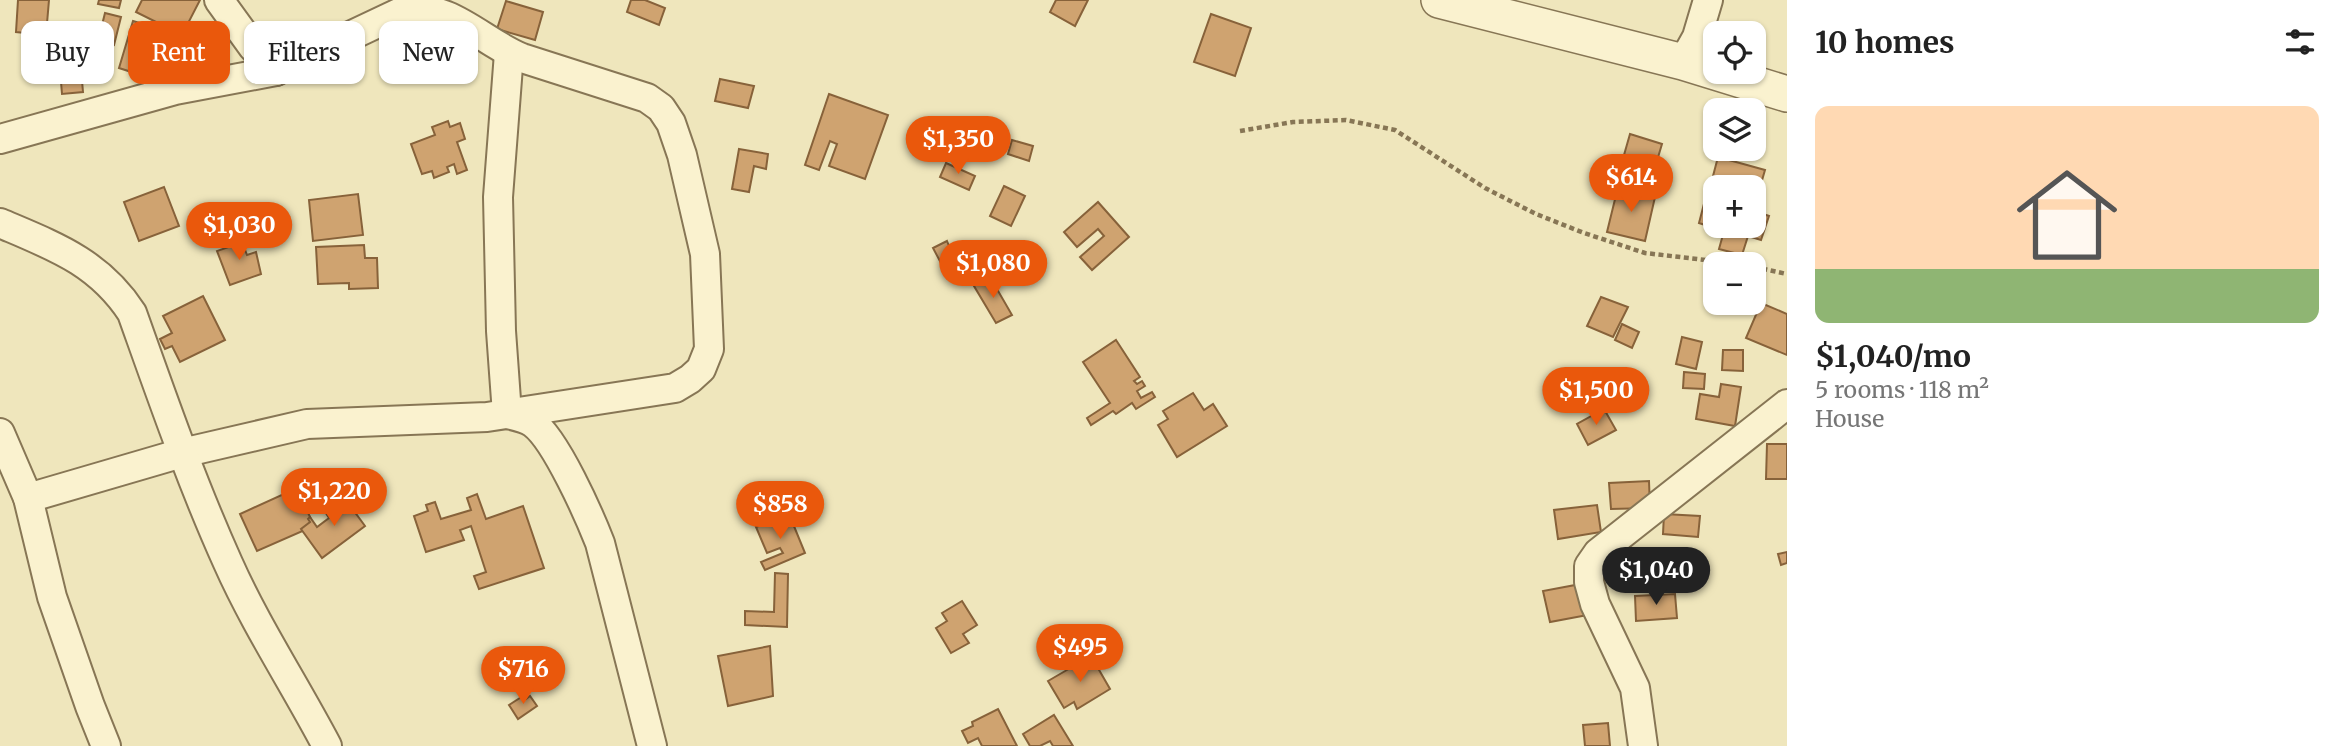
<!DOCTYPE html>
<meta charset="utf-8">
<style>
body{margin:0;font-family:Merriweather,serif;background:#f6f6f6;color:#222;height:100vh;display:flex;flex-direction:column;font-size:26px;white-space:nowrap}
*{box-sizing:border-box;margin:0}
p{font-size:23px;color:#767676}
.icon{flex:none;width:38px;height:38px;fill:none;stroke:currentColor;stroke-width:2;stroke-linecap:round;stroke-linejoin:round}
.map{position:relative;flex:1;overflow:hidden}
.sheet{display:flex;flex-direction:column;background:#fff;width:560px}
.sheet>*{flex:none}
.banner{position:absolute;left:21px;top:21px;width:665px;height:63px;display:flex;gap:14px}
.tools{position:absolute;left:1703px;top:21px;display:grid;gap:14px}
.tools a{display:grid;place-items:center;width:63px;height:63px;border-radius:14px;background:#fff;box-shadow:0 2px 5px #0004;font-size:35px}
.price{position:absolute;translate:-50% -60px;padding:0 16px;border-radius:24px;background:#ea580c;color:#fff;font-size:23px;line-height:46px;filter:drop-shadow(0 2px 4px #0008)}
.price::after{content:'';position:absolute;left:50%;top:42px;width:21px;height:16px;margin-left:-10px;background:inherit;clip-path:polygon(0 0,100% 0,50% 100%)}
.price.current{background:#222;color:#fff}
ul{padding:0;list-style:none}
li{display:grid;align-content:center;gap:14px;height:371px;padding:0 28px}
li+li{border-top:2px solid #e0e0e0}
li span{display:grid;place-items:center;height:217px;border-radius:14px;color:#555}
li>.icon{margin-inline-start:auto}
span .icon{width:126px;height:126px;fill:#fffc;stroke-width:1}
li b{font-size:30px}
h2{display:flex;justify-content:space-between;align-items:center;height:84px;padding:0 28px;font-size:30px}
.pill{padding:0 24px;border-radius:14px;background:#fff;box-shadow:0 2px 5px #0004;font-size:24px;line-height:63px}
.pill.current{background:#ea580c;color:#fff}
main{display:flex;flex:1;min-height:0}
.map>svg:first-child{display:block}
.building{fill:#cfa370;stroke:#87623a;stroke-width:2}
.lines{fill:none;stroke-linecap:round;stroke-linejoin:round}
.minor-casing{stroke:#877655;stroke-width:32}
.tertiary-casing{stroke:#877655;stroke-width:38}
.path{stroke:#877655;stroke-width:4.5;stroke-dasharray:5 3.5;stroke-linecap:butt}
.minor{stroke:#faf2cf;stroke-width:28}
.tertiary{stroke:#faf2cf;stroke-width:35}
</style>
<main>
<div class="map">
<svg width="1787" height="746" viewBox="0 0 1787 746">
<rect width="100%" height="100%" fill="#efe6bc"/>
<!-- building -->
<g class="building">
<polygon points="18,0 49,0 46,35 16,32"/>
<polygon points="99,0 121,0 119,8 98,4"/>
<polygon points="142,0 200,0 182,35 136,12"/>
<polygon points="631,0 645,0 665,8 659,25 627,12"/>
<polygon points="1056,0 1088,0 1075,26 1050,12"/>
<polygon points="506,1 543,12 535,40 497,29"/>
<polygon points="105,13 121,17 114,45 98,41"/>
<polygon points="1211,14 1251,28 1235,76 1194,62"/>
<polygon points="133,21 195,40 181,88 119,68"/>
<polygon points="81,69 83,92 62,94 60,70"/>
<polygon points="720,79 754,86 748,108 715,101"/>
<polygon points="829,94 888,115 865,179 829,166 837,144 830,141 819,170 805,165"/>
<polygon points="448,121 450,127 460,123 465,139 457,142 467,170 457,174 454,164 447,167 449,172 434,178 432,171 422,174 411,144 435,135 432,127"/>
<polygon points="948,126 978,141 972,153 942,139"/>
<polygon points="1630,134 1662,144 1656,164 1624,155"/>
<polygon points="1012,140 1033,146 1029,161 1008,154"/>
<polygon points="739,149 768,154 766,169 754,166 749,192 732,189"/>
<polygon points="1718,157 1765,170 1756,201 1754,200 1754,187 1720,187 1723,179 1713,176"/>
<polygon points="946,163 975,176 969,190 940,177"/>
<polygon points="1004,186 1025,196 1011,226 990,216"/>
<polygon points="164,187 179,226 139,241 124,202"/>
<polygon points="1618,187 1655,197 1645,241 1607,232"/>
<polygon points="358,194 363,235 313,241 309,200"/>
<polygon points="1706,196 1715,199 1715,226 1754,226 1754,211 1769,216 1761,240 1748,236 1742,255 1719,249 1724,231 1699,223"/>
<polygon points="1098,202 1129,237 1092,270 1080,257 1104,236 1098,229 1077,247 1064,232"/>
<polygon points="254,238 256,243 244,247 247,255 256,252 261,274 230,285 217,251"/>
<polygon points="947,241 949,246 947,248 948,251 963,243 975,265 969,269 972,275 957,283 950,269 958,264 955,259 942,265 933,248"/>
<polygon points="364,245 365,258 377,258 378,288 349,289 349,283 318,284 316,247"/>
<polygon points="990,277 1012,315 996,323 974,286"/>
<polygon points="203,296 225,340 180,362 172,346 165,349 160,339 172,333 163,316"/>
<polygon points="1601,297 1628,307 1613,337 1587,326"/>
<polygon points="1761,303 1787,314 1787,355 1746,338"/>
<polygon points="1622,324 1639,332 1632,348 1615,340"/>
<polygon points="1682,337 1702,342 1696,369 1676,364"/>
<polygon points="1116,340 1140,377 1134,381 1137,384 1142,381 1145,386 1137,391 1141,398 1152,392 1155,397 1136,409 1132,403 1116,414 1113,411 1091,425 1087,418 1110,403 1083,362"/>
<polygon points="1723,350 1743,350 1743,371 1722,370"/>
<polygon points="1684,372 1705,374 1704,389 1683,388"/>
<polygon points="1721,384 1741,387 1735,426 1696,419 1700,394 1719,397"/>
<polygon points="1193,393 1204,410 1213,404 1227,426 1177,457 1158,425 1168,419 1163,411"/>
<polygon points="1604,409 1616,430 1588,445 1577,424"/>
<polygon points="1767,444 1787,444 1787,479 1766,479"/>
<polygon points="1649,481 1650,508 1611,509 1609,483"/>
<polygon points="297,488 314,526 257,551 240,514"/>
<polygon points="477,494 486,519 523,506 544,568 479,589 474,576 486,572 471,526 460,530 464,540 426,552 414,516 428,511 426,505 435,502 441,519 471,510 467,498"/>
<polygon points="343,496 365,526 322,558 301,529 310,522 308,519 310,517 317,527 329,518 324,510"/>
<polygon points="1597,505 1601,532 1558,539 1554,510"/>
<polygon points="789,514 805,553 765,570 761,562 783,553 780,548 767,553 756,527"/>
<polygon points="1664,514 1700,516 1698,537 1663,534"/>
<polygon points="1787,552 1787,563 1781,565 1778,554"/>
<polygon points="775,573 788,574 787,627 745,625 745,611 774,612"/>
<polygon points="1586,583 1593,614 1550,622 1543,591"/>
<polygon points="1675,594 1677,618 1636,621 1635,596"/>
<polygon points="962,601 977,625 963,634 969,643 951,653 936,628 947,621 942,613"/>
<polygon points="770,646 773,696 728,706 718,656"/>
<polygon points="1091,656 1110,689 1077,709 1074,702 1064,708 1048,681"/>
<polygon points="523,696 526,699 530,696 537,706 518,719 509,705"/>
<polygon points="998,709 1017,746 982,746 978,738 968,743 962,731 973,726 972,722"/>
<polygon points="1054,715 1073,746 1053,746 1050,741 1040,746 1030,746 1023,734"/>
<polygon points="1608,723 1610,746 1585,746 1583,725"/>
</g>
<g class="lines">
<defs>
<g id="minor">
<polyline points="219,0 253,47 276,71"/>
<path d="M509,53L498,197L501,331L507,414C516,416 526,418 533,423C556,440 589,515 600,543L652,746"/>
<polyline points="1683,62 1697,37 1708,0"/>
<path d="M0,139L175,90L276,71L405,10C452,4 482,42 522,58L647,98L661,108L671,123L682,155L705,254L709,349L701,369L690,379L675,388L487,417L307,424L182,453L28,498"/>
<path d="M0,223C54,246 99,262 132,313C162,397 191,481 228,563C256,626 295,685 327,746"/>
<polyline points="0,433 28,498 52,597 90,706 106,746"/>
<polyline points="1643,746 1635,688 1595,604 1589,582 1589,566 1598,553 1787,404"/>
</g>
<polyline id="tertiary" points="1439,0 1683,62 1787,94"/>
</defs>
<!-- minor casing -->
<use href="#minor" class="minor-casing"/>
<!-- tertiary casing -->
<use href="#tertiary" class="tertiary-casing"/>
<!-- path -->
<g class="path">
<polyline points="1240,131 1293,122 1346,120 1395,130 1485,188 1536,214 1584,233 1645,253 1740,264"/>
<polyline points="1754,267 1787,274"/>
</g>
<!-- minor -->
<use href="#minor" class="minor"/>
<!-- tertiary -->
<use href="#tertiary" class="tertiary"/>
</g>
</svg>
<div class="tools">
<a><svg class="icon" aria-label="locate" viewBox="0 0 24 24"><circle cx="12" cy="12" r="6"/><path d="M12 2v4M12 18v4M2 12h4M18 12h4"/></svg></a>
<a><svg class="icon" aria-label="layers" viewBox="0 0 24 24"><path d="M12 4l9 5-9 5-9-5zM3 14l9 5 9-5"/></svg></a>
<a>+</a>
<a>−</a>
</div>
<b class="price" style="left:958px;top:176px">$1,350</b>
<b class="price" style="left:1631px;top:214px">$614</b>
<b class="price" style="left:239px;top:262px">$1,030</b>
<b class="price" style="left:993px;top:300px">$1,080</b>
<b class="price" style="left:1596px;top:427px">$1,500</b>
<b class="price" style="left:334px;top:528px">$1,220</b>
<b class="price" style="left:780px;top:541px">$858</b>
<b class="price current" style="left:1656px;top:607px">$1,040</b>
<b class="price" style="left:1080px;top:684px">$495</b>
<b class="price" style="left:523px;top:706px">$716</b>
<div class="banner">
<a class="pill">Buy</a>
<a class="pill current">Rent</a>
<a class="pill">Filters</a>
<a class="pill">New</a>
</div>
</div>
<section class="sheet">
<h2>10 homes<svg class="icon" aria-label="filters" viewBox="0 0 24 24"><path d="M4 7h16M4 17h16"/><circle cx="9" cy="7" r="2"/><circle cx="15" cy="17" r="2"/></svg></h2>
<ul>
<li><span style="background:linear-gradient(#ffd9b3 75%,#8fb573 0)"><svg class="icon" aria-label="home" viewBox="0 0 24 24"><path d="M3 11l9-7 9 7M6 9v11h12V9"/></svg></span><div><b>$1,040/mo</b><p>5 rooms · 118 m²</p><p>House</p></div></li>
</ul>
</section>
</main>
